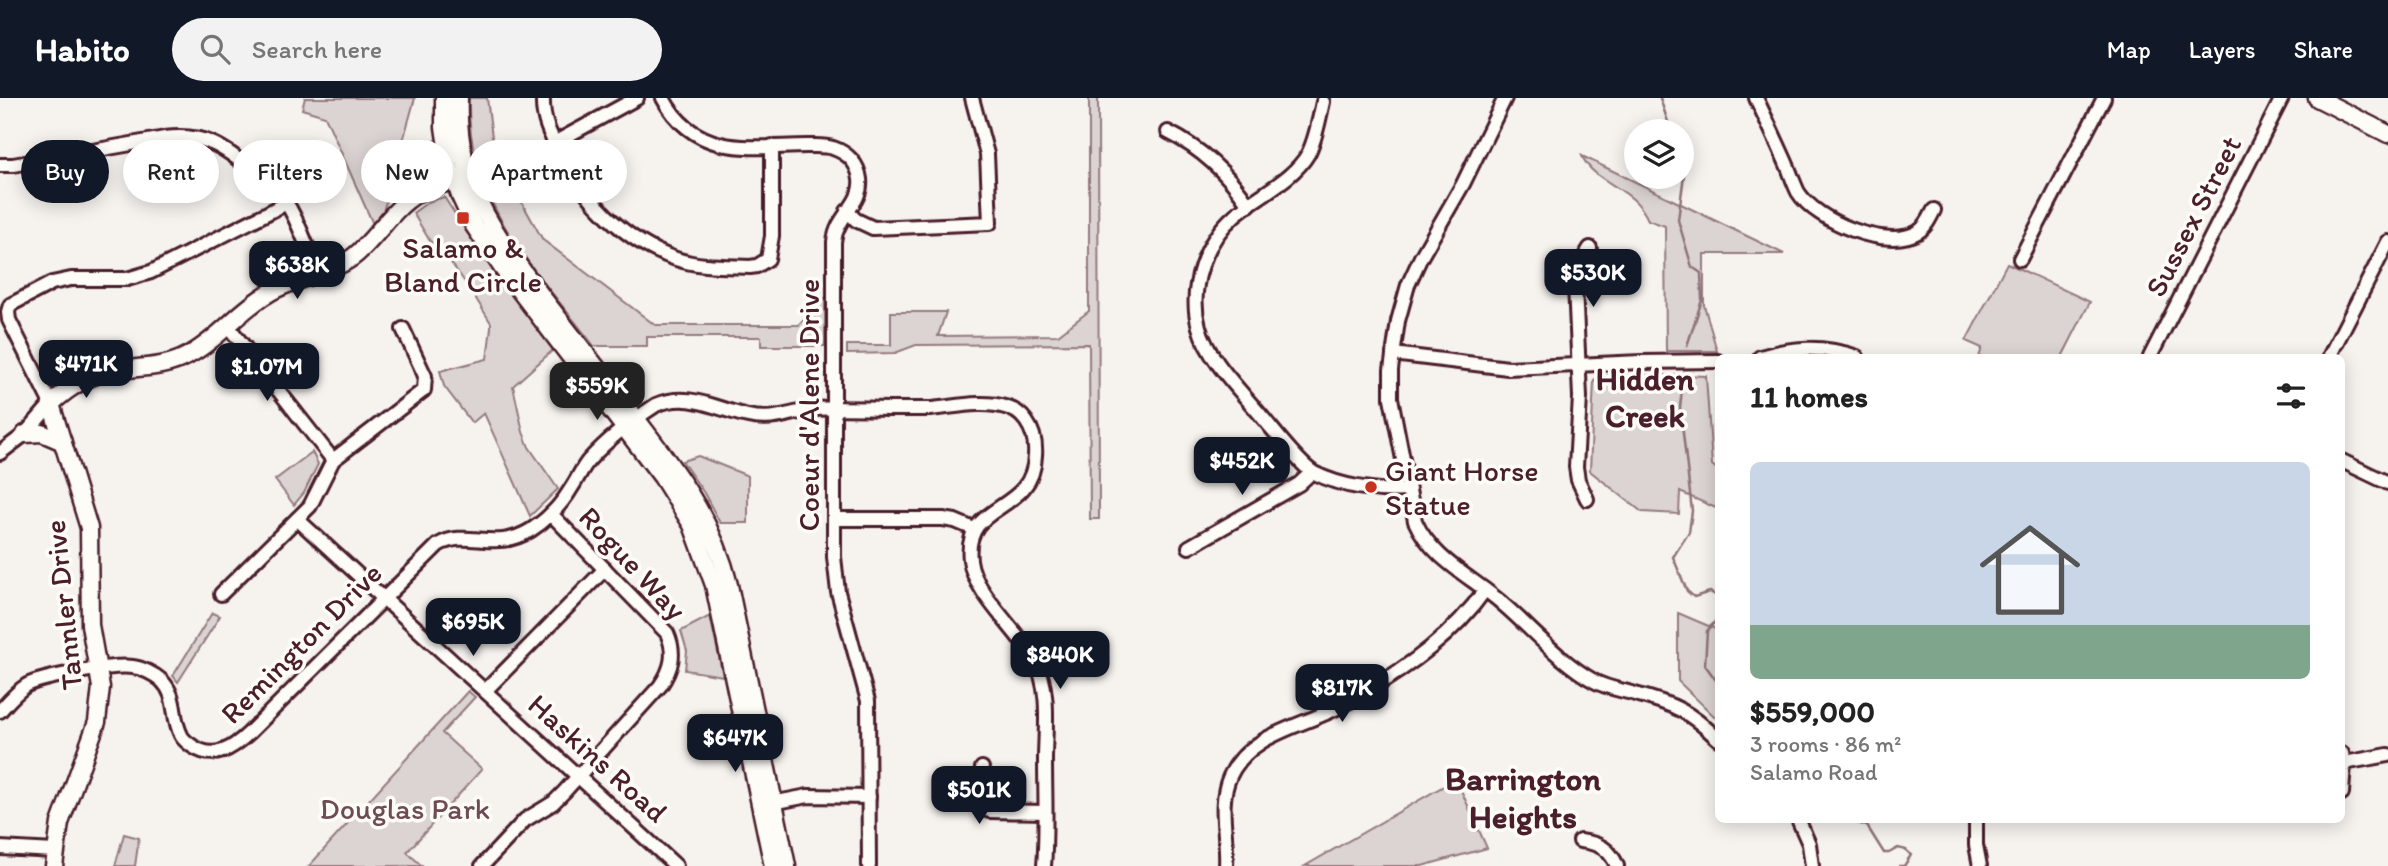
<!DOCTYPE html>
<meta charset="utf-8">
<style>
body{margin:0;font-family:Itim,sans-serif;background:#f2f2f2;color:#222;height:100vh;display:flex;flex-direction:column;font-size:26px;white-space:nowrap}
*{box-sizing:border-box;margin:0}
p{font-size:23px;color:#767676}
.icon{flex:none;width:38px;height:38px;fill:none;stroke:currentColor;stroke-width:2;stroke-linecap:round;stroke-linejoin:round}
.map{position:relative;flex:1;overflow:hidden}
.sheet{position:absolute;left:1715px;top:256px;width:630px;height:469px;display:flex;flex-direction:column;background:#fff;border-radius:10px;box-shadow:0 4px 18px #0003}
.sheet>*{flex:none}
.hud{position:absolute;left:21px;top:42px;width:665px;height:63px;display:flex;gap:14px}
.controls{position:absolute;left:1624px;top:21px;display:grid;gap:14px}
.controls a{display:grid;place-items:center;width:70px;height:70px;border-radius:50%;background:#fff;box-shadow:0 4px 18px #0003;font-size:35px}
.price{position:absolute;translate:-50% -60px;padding:0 16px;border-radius:14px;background:#111827;color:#fff;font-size:23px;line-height:46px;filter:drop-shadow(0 2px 4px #0008)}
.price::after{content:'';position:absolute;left:50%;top:42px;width:21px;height:16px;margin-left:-10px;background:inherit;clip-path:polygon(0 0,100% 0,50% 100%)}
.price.active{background:#222;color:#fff}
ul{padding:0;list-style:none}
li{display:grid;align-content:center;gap:14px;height:371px;padding:0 35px}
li+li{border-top:2px solid #e0e0e0}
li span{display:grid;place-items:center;height:217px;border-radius:10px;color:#555}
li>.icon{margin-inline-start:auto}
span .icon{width:126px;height:126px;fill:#fffc;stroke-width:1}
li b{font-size:30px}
h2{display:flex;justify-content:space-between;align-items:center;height:84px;padding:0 35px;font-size:30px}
.chip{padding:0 24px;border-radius:32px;background:#fff;box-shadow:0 4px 18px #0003;font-size:24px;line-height:63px}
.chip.active{background:#111827;color:#fff}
header{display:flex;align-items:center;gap:42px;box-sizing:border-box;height:98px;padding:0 35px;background:#111827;color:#fff}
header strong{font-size:33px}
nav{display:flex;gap:38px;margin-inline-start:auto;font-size:24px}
.search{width:490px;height:63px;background:#f2f2f2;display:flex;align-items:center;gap:18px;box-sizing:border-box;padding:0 24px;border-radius:38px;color:#767676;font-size:26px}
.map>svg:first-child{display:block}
.green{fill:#dcd4d2;stroke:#937a7e;stroke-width:2}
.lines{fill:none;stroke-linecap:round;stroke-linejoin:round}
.stream{stroke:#8e7378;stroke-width:2.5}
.street-casing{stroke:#4a1f2b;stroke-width:18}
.secondary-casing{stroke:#4a1f2b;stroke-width:21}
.street{stroke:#fdfcf7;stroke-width:12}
.secondary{stroke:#fdfcf7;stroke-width:16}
.poi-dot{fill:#c8321e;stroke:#fdfcf7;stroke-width:2.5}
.labels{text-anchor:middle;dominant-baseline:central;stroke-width:7;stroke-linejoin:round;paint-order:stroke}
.street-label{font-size:30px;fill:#4a1f2b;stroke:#fdfcf7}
.poi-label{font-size:30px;fill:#4a1f2b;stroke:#fdfcf7}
.park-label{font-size:30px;fill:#6e4c55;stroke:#fdfcf7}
.neighbourhood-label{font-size:32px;font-weight:bold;fill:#4a1f2b;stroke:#fdfcf7}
.quarter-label{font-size:33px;font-weight:bold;fill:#4a1f2b;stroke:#fdfcf7}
</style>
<header>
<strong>Habito</strong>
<div class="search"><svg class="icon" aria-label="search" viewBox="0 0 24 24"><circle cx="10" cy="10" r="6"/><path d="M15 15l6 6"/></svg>Search here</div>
<nav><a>Map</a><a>Layers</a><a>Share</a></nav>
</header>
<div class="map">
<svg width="2388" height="768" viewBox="0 0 2388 768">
<rect width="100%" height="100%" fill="#f6f3ef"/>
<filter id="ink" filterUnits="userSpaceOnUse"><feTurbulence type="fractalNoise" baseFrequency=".0143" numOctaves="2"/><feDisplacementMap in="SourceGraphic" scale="14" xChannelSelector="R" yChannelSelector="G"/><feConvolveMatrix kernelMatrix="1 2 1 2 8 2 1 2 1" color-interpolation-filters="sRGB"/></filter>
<g filter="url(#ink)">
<!-- green -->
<g class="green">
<polygon points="305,0 415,0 383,114 373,126 325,18 302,11"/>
<path d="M469,0H487L494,55L543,142L655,227H799L825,200V248H761V239H647V248H594C535,171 466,104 469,0Z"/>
<polygon points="1089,0 1098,0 1099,421 1090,421 1089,246 916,247 895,255 847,256 847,247 891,247 891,214 946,214 938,238 1058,237 1089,213"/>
<path d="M1582,58L1784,156H1704V207L1717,253H1666L1665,128L1648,122C1633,87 1596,88 1582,58Z"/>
<polygon points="444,99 479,153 553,252 513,288 523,334 529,349 558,391 530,418 484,315 472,325 444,288 440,273 487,261 491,230 491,225 470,191 441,151 430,143 413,115 428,104"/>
<polygon points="2007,165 2090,204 2062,259 1979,259 1982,250 1966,243"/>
<polygon points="1679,277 1706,278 1712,367 1718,372 1718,411 1680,394 1679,416 1642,414 1590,373 1594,282 1600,278"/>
<polygon points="312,354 318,366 304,395 294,407 275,382"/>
<polygon points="698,358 748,378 748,425 720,425 704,395 682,363"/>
<polygon points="212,515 220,518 178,584 173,578"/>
<polygon points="1678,515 1718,532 1718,622 1678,583"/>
<polygon points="710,518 723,578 685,572 687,553 681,533"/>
<polygon points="468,593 475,599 442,635 482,671 407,754 422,768 309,768"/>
<polygon points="1456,681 1487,750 1422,768 1305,768"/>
<polygon points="124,736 139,740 135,768 115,768"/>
</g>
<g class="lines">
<!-- stream -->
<g class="stream">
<polyline points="1660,0 1671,33"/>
<polyline points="1682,70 1684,77 1678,122 1692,169 1701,175 1702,202 1687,248"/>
<polyline points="1684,275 1680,309 1692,413 1689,434 1673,459 1687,493 1694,499 1710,494 1717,498 1718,503"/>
<polyline points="1718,520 1707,533 1705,567 1718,585"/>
<polyline points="1854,721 1858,725 1867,728 1884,755 1889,755 1898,750 1906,752 1911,757 1904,768 1899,768"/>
</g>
<defs>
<g id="street">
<path d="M543,0C542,21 550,37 560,55C585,102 624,143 676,161C700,169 725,168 750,169L757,168L768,161L772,138V48"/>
<path d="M663,0C675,23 695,40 721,46C747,52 779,48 807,48C815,48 825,47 833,50C848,55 858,66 860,81C863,106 836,118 834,144V459L838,494L868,603L869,768"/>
<path d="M1505,0L1463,86L1421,159L1408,187L1398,223L1391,272V300L1415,423C1432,462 1474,480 1504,507C1533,532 1560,564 1594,583C1606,590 1622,592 1635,596C1674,606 1689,613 1718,641"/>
<path d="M1756,0C1767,23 1778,46 1788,69C1791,77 1794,86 1798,94C1816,123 1887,153 1918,134C1926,129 1930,120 1934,112"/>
<path d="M1323,4C1319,21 1316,41 1308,56C1292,83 1258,97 1235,117C1205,143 1188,190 1199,229C1208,262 1242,294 1263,320C1275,334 1300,367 1314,375C1342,389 1378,394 1408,392"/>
<path d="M1168,34C1202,51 1227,74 1249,107"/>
<polyline points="554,45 637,0"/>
<path d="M0,67H13L165,40C206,35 223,49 253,73C262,80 274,88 282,98C297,119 308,151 318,176"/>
<polyline points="847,113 856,122 873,130 990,125 987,56 972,0"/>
<polyline points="2020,161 2104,0"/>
<polyline points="228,228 333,362"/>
<polyline points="1393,256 1508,270 1641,264 1718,263"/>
<path d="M1760,259C1793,249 1823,247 1857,259"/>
<polyline points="2150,259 2282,0"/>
<polyline points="2329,259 2388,144"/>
<polyline points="0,355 25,336 51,306 9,222 8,214 10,207 52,185 71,181 127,181 151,174 287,105"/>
<polyline points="2342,363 2388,385"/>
<polyline points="1587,401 1578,382 1576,369 1580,299 1575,187 1577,171 1590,150"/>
<polyline points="297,421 676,768"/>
<polyline points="835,421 943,421 955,423 974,431"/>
<polyline points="1189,449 1299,386 1312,374"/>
<polyline points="221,496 310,408 333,362 424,292 425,278 403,231"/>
<polyline points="485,593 605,471"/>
<path d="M0,613C8,604 16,594 27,587C43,579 114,566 133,569C142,570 154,576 161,582C178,598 171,618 181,637C183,642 188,645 192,648C214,663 232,651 249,635L438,447C468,430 494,455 531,432C548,421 562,406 572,389C578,380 582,370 589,362C608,341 633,322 656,307C689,293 715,311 748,318C771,324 792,314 815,311C841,309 868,311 894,311C907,311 919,311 931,311C954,309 983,302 1005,309C1014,311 1021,316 1026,323C1034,334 1036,345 1035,358C1033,417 963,402 970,462C974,496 1019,533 1035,563C1051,592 1045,631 1045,662C1045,697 1047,733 1044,768"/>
<polyline points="2342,655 2344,665 2342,695"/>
<polyline points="2344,665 2388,657"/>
<polyline points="982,670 979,700 983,711 990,713 1045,714"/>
<polyline points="767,706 808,698 869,699"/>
<polyline points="1798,721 1809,746 1812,768"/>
<polyline points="1976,721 1976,747 1980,768"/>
<path d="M1580,743C1599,745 1610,751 1617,768"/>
<polyline points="0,750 55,753"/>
<path d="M482,768L525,722L553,705L564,694L660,588C672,571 676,555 667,535L551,416"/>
<path d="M1226,768C1228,738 1217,707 1230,678C1248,640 1290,631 1326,615C1339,610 1352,602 1364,595C1410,568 1454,536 1485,492"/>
</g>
<g id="secondary">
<polyline points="444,0 444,29 450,69 460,98 474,128 503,171 662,379 692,427 714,487 773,768"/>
<path d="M459,0C455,85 494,135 543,200C570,235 597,270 624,305C668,362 712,416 729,487L787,768"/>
<polyline points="2317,0 2388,36"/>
<polyline points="25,336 42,335 63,344"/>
<path d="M54,768L60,725L97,624L101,589L90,527L89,430L51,306C69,289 92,275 117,272C142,269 166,270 189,257C219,241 239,212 269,195C295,179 328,177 353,159C374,143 387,118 408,102C425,88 448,85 468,80"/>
</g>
</defs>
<!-- street casing -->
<use href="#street" class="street-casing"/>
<!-- secondary casing -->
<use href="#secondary" class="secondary-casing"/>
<!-- street -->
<use href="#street" class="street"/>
<!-- secondary -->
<use href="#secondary" class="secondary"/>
</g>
</g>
<!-- markers -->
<g class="poi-dot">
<rect x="456" y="113" width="14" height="14" rx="3.5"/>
<circle cx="1371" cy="389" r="7"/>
</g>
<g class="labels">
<!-- street labels -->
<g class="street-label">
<text transform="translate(2193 118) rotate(-63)">Sussex Street</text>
<text transform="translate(808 307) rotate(-90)">Coeur d'Alene Drive</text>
<text transform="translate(633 465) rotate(47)">Rogue Way</text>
<text transform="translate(63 507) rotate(-96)">Tannler Drive</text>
<text transform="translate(301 545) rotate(-45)">Remington Drive</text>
<text transform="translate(598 660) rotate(42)">Haskins Road</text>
</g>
<!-- poi labels -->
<g class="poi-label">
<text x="463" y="149">Salamo &amp;<tspan x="463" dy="34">Bland Circle</tspan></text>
<text x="1385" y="372" text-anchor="start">Giant Horse<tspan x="1385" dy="34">Statue</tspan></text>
</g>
<!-- park labels -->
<g class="park-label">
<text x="405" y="710">Douglas Park</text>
</g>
<!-- neighbourhood labels -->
<g class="neighbourhood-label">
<text x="1645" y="281">Hidden<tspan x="1645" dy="37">Creek</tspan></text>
</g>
<!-- quarter labels -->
<g class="quarter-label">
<text x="1523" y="680">Barrington<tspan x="1523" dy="38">Heights</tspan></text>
</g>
</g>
</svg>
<div class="controls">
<a><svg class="icon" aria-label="layers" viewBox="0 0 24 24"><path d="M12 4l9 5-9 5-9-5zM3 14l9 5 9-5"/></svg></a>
</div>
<b class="price" style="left:297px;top:203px">$638K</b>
<b class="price" style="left:1593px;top:211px">$530K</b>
<b class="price" style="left:86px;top:302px">$471K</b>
<b class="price" style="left:267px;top:305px">$1.07M</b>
<b class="price active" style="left:597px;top:324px">$559K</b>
<b class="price" style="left:1242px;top:399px">$452K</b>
<b class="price" style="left:473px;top:560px">$695K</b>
<b class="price" style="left:1060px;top:593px">$840K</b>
<b class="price" style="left:1342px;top:626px">$817K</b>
<b class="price" style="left:735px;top:676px">$647K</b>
<b class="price" style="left:979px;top:728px">$501K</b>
<div class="hud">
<a class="chip active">Buy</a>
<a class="chip">Rent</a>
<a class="chip">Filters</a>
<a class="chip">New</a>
<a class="chip">Apartment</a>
</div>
<section class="sheet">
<h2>11 homes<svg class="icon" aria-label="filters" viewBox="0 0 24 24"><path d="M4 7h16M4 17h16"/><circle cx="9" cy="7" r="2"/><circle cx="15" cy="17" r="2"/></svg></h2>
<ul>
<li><span style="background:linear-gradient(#c9d6e8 75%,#7fa58c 0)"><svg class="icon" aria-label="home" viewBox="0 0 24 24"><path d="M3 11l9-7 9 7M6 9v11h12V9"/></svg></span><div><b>$559,000</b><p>3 rooms · 86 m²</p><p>Salamo Road</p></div></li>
</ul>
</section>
</div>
